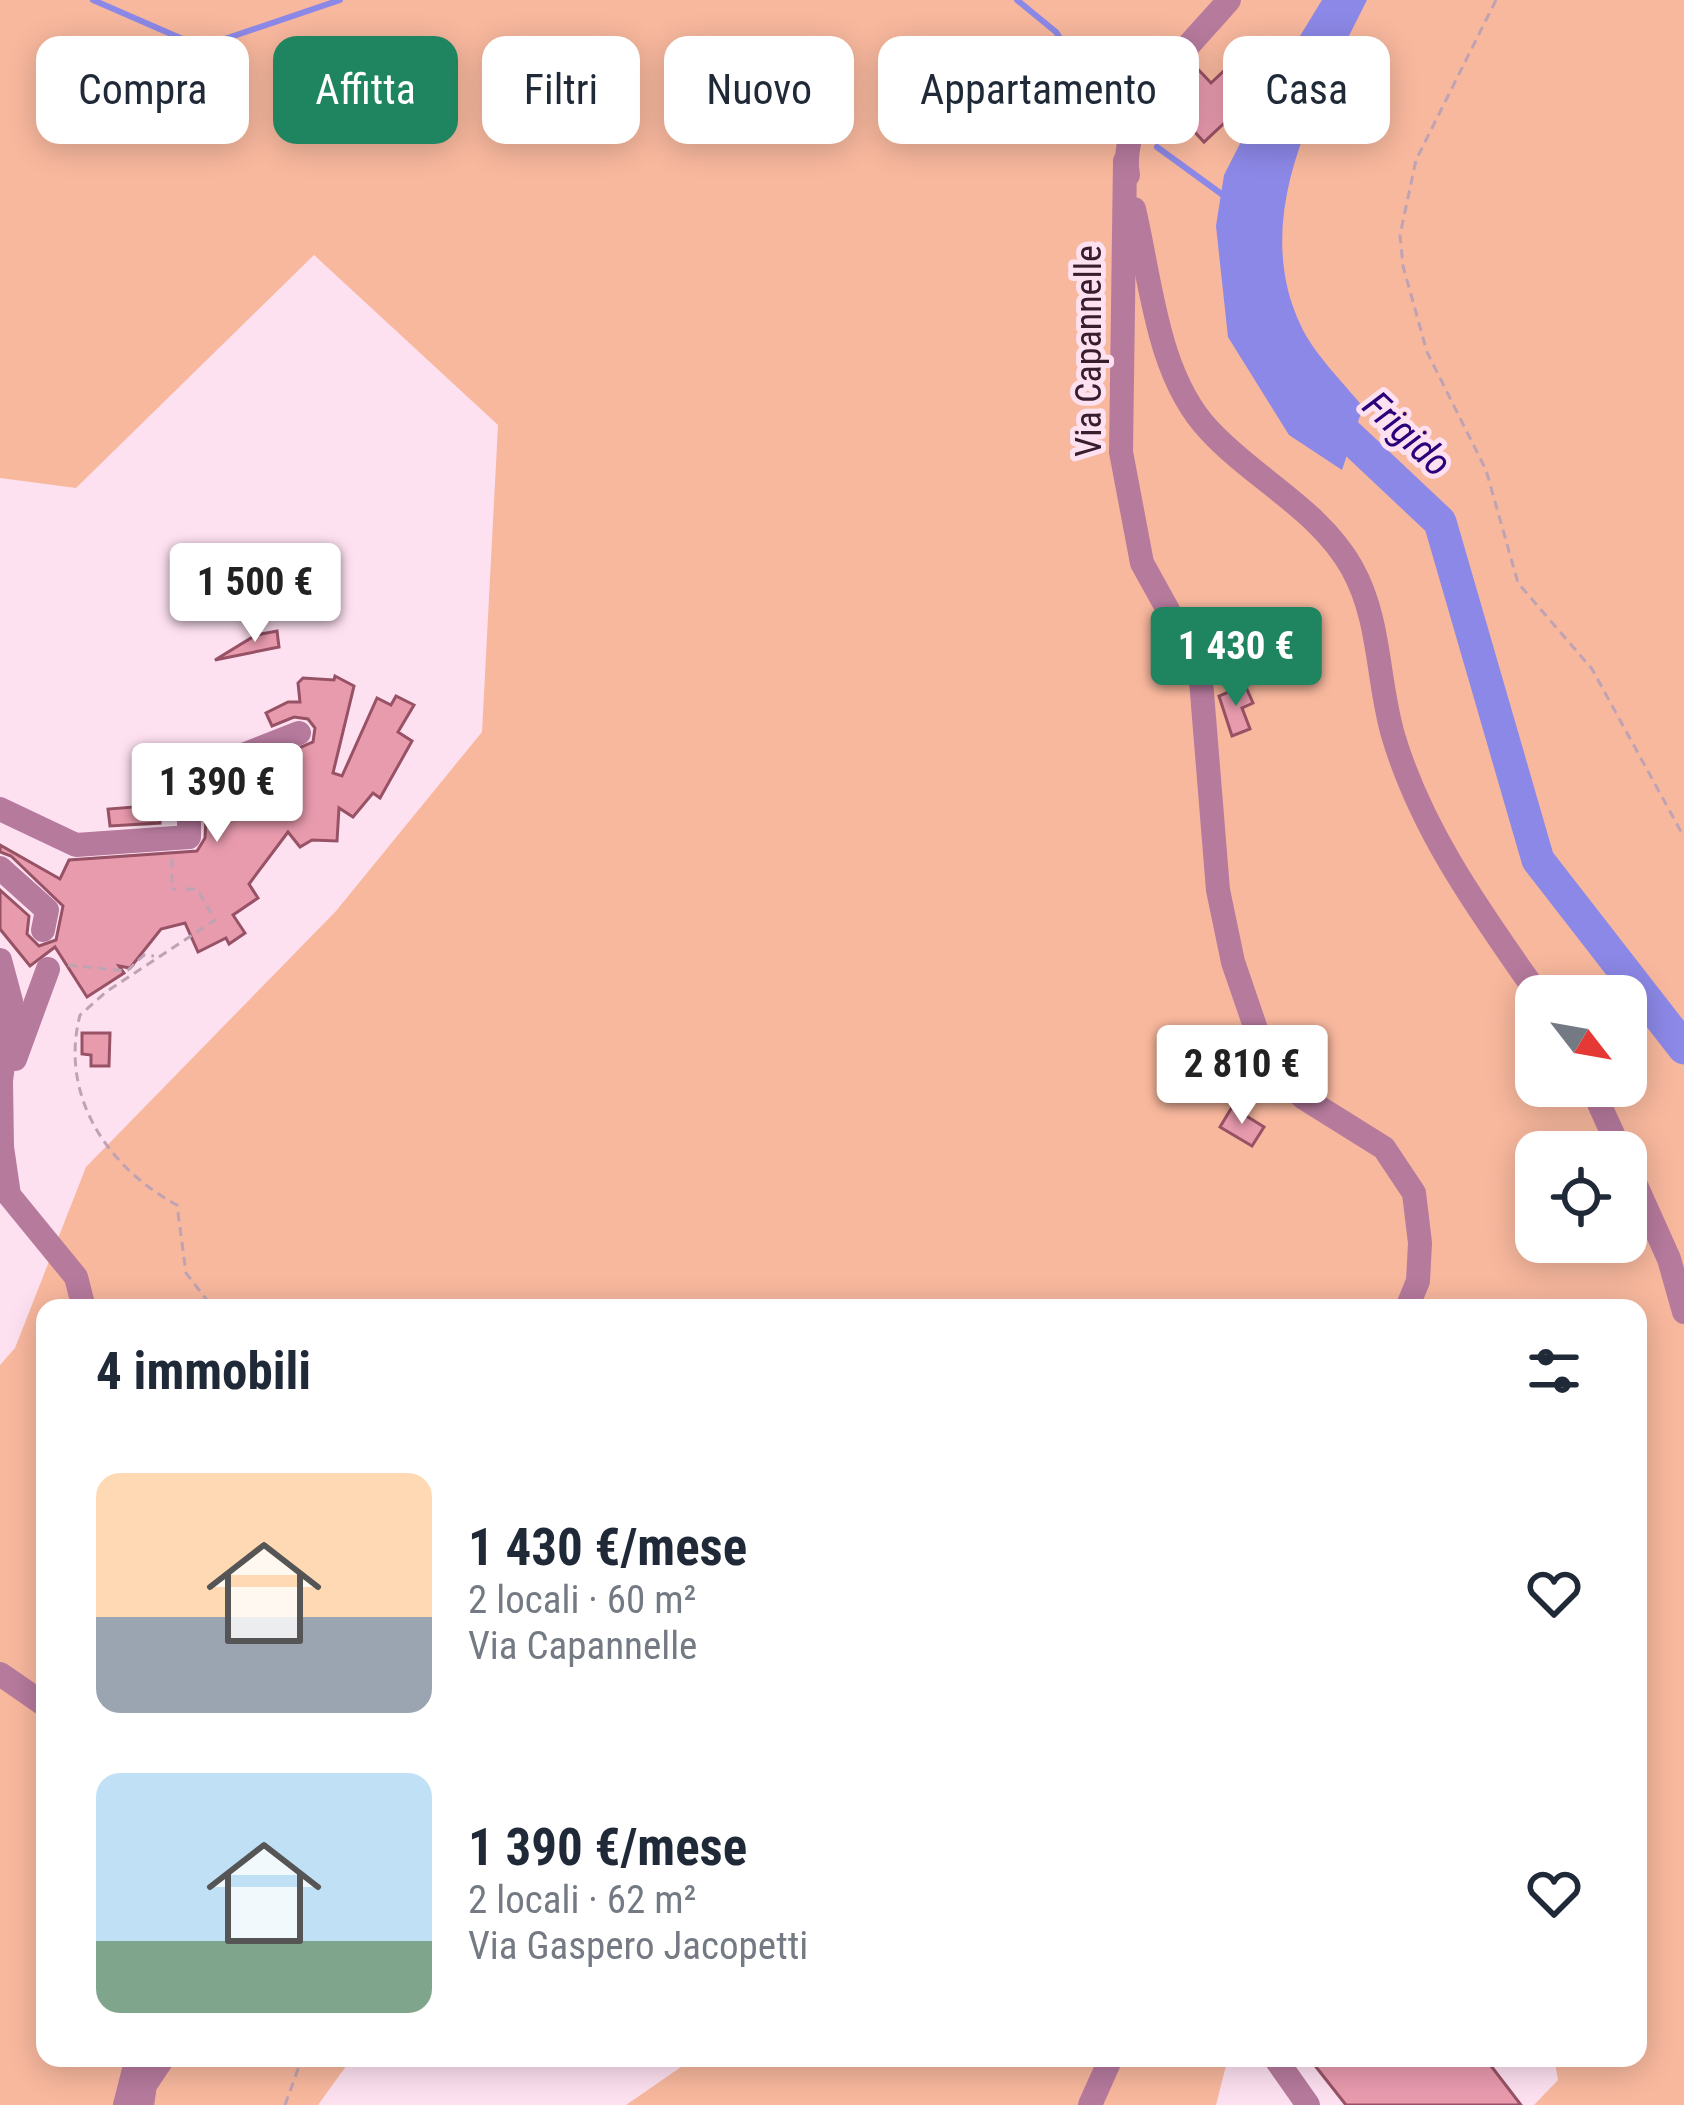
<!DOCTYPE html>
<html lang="it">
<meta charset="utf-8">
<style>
body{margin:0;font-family:"Roboto Condensed",sans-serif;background:#f6f6f7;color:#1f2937;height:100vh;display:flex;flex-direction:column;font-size:45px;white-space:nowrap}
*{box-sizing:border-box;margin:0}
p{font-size:39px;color:#747a83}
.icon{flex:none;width:66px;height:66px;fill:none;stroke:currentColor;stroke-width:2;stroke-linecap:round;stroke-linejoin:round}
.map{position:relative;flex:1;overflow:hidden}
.details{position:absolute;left:36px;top:1299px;width:1611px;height:768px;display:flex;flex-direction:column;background:#fff;border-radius:24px;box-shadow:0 6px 30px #0003}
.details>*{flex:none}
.banner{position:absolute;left:36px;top:36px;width:1614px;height:108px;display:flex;gap:24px}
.needle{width:78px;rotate:121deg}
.fabs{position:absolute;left:1515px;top:975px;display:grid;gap:24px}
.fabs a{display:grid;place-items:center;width:132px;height:132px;border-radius:24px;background:#fff;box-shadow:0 6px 30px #0003;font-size:60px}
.price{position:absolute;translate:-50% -102px;padding:0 27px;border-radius:12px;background:#fff;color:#222;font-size:39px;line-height:78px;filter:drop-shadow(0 3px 6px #0008)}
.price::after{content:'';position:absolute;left:50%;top:72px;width:36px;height:27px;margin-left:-18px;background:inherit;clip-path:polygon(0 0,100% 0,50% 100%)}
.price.current{background:#1f8560;color:#fff}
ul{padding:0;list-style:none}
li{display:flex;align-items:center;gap:36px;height:300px;padding:0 60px}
li span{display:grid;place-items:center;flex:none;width:336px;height:240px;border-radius:24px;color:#555}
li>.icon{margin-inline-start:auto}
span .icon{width:144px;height:144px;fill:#fffc;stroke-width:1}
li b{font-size:51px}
h2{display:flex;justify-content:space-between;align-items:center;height:144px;padding:0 60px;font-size:51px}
.chip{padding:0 42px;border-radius:24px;background:#fff;box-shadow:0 6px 30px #0003;font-size:42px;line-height:108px}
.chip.current{background:#1f8560;color:#fff}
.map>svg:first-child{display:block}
.green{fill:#f8b89e;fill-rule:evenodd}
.water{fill:#8c88e7}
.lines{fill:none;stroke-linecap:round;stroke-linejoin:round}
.stream{stroke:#8c88e7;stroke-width:6}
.river{stroke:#8c88e7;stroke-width:33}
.building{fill:#e99bae;stroke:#985265;stroke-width:3}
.path{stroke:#bfa3b3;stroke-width:3;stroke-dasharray:9 6;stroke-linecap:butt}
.minor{stroke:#b67a9d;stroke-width:24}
.labels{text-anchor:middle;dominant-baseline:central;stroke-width:10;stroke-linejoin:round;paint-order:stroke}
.street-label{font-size:36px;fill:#371d2d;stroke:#fee1f1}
.water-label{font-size:39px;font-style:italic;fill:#290178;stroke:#fee1f1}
</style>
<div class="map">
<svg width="1684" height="2105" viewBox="0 0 1684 2105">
<rect width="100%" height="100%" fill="#fee1f1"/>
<!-- green -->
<g class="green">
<path d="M0,0H1684V2105H1534L1558,2080L1554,2058H1638V1308H45V2058H352L318,2105H0V1365L15,1348L86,1167L336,911L482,732L498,425L314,255L76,488L0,478ZM1536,996H1626V1086H1536ZM1536,1152H1626V1242H1536Z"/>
<polygon points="694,2058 1228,2058 1216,2105 626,2105"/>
</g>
<!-- water -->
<path class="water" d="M1322,0H1367C1319,97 1248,215 1301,326C1314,354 1343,382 1363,407L1342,470L1289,435L1228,337L1216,226L1224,175L1270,85Z"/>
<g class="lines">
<!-- stream -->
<g class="stream">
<polyline points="93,0 201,47 340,0"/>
<polyline points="1017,0 1056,32 1105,108"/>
<polyline points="1157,147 1227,198"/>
</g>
<!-- river -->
<polyline class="river" points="1320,409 1440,522 1538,860 1684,1048"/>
</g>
<!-- building -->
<g class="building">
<polygon points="1194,65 1211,83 1227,68 1253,96 1204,142 1178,114 1183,110 1170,97"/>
<polygon points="277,631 279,647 215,660 256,635"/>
<polygon points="335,676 354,686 333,773 342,776 377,698 391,705 396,696 414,705 398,732 412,741 380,798 373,793 353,817 339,808 337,841 312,840 300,847 288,832 249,884 258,898 233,915 245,933 229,944 226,938 198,952 185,923 161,929 130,968 119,966 124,973 87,997 55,947 30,966 0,929 0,890 29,916 27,934 39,946 56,940 63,906 11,856 0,852 0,845 60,879 69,860 197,851 205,838 206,817 227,779 313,742 315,728 308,719 294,717 272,726 266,713 288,702 300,702 298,683 303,678 334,680"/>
<polygon points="1245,685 1253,703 1242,708 1250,729 1232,736 1219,696"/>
<polygon points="159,805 160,823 110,826 108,809"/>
<polygon points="82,1033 110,1033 109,1066 91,1066 91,1055 82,1054"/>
<polygon points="1232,1107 1264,1127 1252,1146 1220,1127"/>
<polygon points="1309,2058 1485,2058 1521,2105 1346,2105"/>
</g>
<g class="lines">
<!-- path -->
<g class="path">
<polyline points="1496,0 1416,160 1400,235 1403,266 1427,352 1486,470 1518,583 1592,669 1684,837"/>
<polyline points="172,859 172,889 176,889"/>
<path d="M186,889H197L215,920L106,992L80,1015C59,1096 108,1168 177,1205L186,1273L213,1308"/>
<polyline points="68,965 127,971 144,955 154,956"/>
<polyline points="285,2105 302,2058"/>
</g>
<!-- minor -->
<g class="minor">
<polyline points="1125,161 1121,452 1142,563 1200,668 1218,890 1233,962 1270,1070 1304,1098 1384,1148 1414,1193 1420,1243 1418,1281 1407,1308"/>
<path d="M1128,175C1117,111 1192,44 1229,0"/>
<path d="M1134,209C1151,281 1157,375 1209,430C1254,479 1319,509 1352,568C1381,620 1377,680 1393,735C1422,833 1482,914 1539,996"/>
<polyline points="0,809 76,845 189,837 189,813 215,766 299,733"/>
<polyline points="0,868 47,910 43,930"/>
<polyline points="0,960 11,1001 1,1081 2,1147 9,1195 76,1277 84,1308"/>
<polyline points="15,1059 48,969"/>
<polyline points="1591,1086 1621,1152"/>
<polyline points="1626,1163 1669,1259 1684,1312"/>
<polyline points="0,1674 45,1705"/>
<polyline points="1275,2058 1308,2105"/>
<polyline points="125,2105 137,2058"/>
<polyline points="142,2105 145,2085 163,2058"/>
<polyline points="1090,2105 1111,2058"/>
</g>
</g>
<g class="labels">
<!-- street labels -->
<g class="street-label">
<text transform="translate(1089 351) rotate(-90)">Via Capannelle</text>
</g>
<!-- water labels -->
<g class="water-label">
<text transform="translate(1407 434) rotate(43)">Frigido</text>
</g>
</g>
</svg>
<div class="fabs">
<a><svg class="needle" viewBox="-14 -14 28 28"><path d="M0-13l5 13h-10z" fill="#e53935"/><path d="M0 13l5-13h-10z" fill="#747a83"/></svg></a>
<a><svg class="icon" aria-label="locate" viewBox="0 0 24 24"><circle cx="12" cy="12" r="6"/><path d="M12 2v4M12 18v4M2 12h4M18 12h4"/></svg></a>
</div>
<b class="price" style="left:255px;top:645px">1 500 €</b>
<b class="price current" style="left:1236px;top:709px">1 430 €</b>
<b class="price" style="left:217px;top:845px">1 390 €</b>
<b class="price" style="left:1242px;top:1127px">2 810 €</b>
<div class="banner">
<a class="chip">Compra</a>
<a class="chip current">Affitta</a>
<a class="chip">Filtri</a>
<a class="chip">Nuovo</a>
<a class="chip">Appartamento</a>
<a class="chip">Casa</a>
</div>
<section class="details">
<h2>4 immobili<svg class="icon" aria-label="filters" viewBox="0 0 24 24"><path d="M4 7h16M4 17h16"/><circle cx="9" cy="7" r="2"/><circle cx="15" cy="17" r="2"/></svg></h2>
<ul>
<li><span style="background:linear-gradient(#ffd9b3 60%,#9aa5b1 0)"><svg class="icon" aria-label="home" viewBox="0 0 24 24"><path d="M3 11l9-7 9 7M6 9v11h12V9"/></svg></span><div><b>1 430 €/mese</b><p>2 locali · 60 m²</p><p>Via Capannelle</p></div><svg class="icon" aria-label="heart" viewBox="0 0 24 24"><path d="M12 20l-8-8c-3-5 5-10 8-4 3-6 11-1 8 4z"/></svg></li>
<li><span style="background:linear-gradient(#bfe0f5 70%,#7fa58c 0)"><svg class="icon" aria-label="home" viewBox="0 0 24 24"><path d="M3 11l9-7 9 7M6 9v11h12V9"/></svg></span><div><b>1 390 €/mese</b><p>2 locali · 62 m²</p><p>Via Gaspero Jacopetti</p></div><svg class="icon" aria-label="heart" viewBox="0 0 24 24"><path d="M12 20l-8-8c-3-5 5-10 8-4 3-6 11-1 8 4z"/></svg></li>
</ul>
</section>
</div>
